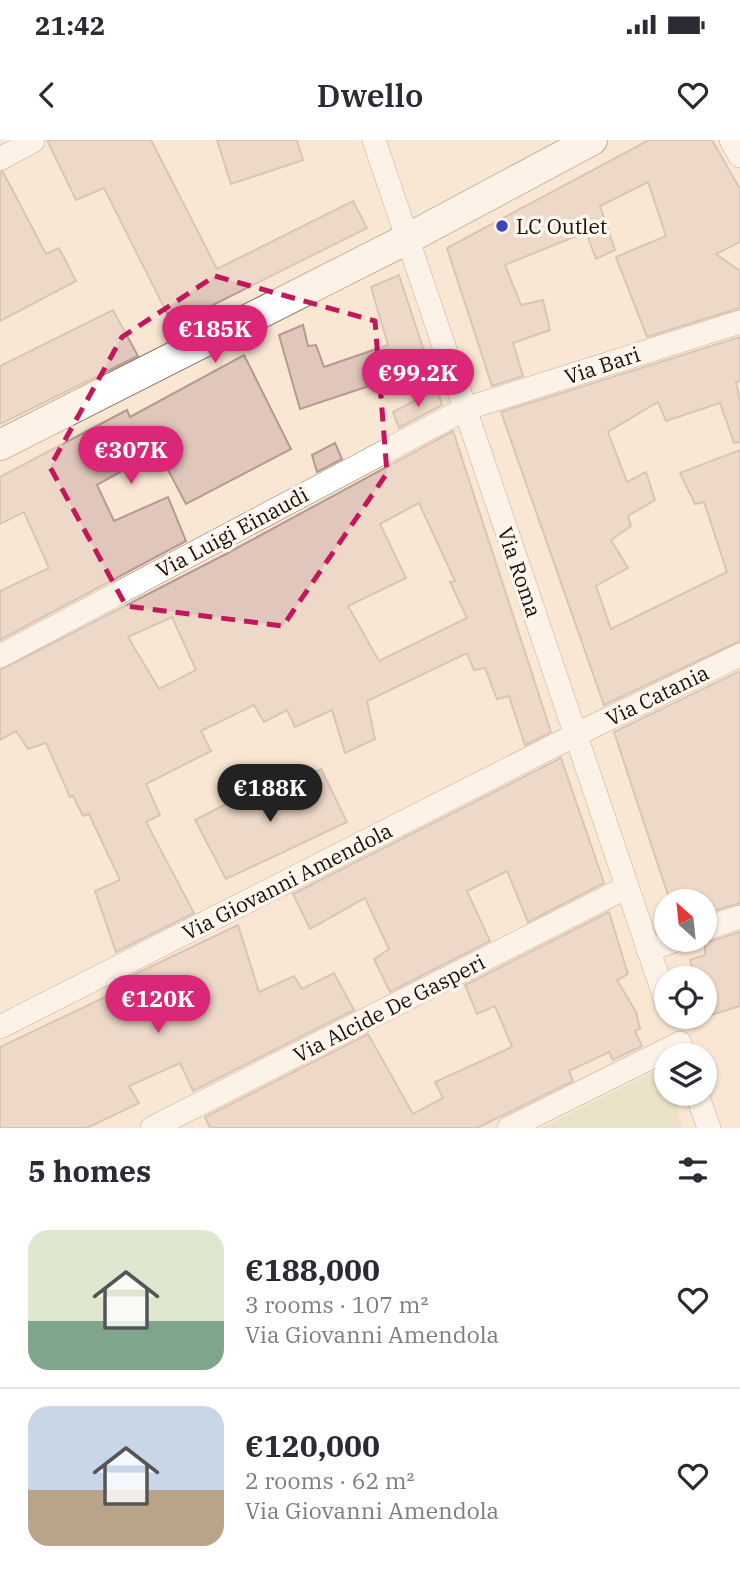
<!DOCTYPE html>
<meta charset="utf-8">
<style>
body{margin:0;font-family:"IBM Plex Serif",serif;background:#f7f7f7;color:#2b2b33;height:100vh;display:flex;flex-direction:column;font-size:26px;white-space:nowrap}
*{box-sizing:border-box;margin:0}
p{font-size:23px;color:#7c7c81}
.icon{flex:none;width:38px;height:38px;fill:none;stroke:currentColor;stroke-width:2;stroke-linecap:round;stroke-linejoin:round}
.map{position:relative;height:988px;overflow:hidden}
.panel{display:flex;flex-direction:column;background:#fff;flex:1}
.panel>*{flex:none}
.needle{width:46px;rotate:333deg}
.controls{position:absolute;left:654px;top:749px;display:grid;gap:14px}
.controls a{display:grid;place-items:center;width:63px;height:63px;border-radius:50%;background:#fff;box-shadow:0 2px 5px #0004;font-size:35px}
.price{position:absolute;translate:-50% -60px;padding:0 16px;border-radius:24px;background:#db2777;color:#fff;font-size:23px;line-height:46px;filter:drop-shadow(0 2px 4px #0008)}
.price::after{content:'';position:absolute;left:50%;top:42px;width:21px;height:16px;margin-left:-10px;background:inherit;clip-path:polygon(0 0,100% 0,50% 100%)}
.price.active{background:#222;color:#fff}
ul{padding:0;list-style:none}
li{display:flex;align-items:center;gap:21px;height:175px;padding:0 28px}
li+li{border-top:2px solid #e1e1e2}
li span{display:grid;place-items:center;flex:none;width:196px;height:140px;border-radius:21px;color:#555}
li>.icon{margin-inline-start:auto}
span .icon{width:84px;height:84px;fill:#fffc;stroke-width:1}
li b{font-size:30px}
h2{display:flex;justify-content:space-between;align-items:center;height:84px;padding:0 28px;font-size:30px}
.status{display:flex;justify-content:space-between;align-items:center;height:49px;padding:0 35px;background:#fff;direction:ltr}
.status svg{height:19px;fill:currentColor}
header{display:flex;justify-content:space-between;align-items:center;height:91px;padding:0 28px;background:#fff;font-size:32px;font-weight:600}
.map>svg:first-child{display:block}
.green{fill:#d7debb}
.building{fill:#e1c6bb;stroke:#b49a90;stroke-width:2;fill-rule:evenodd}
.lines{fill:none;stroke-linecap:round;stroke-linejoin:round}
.minor-casing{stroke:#7e6d5b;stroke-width:24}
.tertiary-casing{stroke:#7e6d5b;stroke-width:32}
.minor{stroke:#fff;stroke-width:23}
.tertiary{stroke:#fff;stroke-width:30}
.marked{fill:none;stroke:#c2185b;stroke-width:5;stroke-dasharray:14 9;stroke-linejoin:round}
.poi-dot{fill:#3a46ba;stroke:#fef6ee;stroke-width:2.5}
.labels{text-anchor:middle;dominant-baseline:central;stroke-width:7;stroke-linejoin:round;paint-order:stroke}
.poi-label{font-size:21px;fill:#18110a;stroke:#fef6ee;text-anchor:start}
.street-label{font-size:21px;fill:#18110a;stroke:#fef6ee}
</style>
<div class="status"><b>21:42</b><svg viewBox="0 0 49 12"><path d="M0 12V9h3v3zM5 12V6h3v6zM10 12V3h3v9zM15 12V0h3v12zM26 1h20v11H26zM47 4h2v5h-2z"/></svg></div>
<header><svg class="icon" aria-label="back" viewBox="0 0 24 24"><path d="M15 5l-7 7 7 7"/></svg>Dwello<svg class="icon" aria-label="heart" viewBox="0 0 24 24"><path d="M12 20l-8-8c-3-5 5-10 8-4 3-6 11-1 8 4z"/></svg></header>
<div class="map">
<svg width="740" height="988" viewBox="0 0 740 988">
<rect width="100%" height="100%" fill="#fae7d3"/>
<!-- green -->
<polygon class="green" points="663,927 667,954 672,954 683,988 541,988"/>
<!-- building -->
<g class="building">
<polygon points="47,0 151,0 217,129 353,61 367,88 173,185 104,48 76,60"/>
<polygon points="217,0 297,0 303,20 231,44"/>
<polygon points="649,0 712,0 740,49 740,102 716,114 740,131 740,168 647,197 616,117 666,96 648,42 600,66 615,110 596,119 586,92 505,125 521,165 543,160 550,190 513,203 523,236 492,246 447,108"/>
<polygon points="3,32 46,114 59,108 76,141 0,181 0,33"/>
<polygon points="399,135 429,226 300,269 279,195 303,185 308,206 316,205 324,227 388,205 371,147"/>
<polygon points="113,170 138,216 0,284 0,226"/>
<polygon points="740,197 740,241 736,242 740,262 740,302 734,303 720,263 666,281 658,262 608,292 627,342 646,332 655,360 628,376 631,386 611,400 628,428 596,446 611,489 727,432 704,362 695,364 680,333 740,310 740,501 604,565 501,272"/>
<polygon points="244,215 291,309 186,364 158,311 97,345 114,381 168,357 186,401 0,500 0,451 49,428 24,372 0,384 0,337 127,270 130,277"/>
<polygon points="437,249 442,265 399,288 393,272"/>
<path d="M453,291L551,592L525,605L509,556L497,559L485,528L474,530L467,513L367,561L375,599L345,613L332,570L295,587L287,570L264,582L254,565L201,591L211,611L146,644L160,675L146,682L194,773L116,812L95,751L120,740L89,674L83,676L73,656L70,657L46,603L28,609L16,591L0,600V530L224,415ZM419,363L455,441L450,442L467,478L379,521L348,466L406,438L380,384ZM172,477L196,530L159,549L128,497Z"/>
<polygon points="335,303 342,319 317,332 312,315"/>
<polygon points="740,531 740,763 705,774 705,761 670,761 614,592"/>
<polygon points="561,618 604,743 528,782 507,731 467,751 490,801 390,852 374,819 389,809 365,758 310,789 293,754"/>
<polygon points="321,629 347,682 226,739 195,680 245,654 251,667"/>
<polygon points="609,772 628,834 617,840 636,872 640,889 635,891 642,906 613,920 609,912 569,931 573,941 477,988 210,988 205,977 368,894 413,974 443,958 435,942 512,907 495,866 477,874 465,845"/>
<polygon points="238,785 259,852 294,836 302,849 334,833 354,870 193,951 180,923 129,946 139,963 87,988 0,988 0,907 116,852 114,849 126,843 125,839"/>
<polygon points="740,792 740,866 705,877 705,838 696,838 690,820 705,815 705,803"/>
</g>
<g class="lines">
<defs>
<g id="minor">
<polyline points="374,0 667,864"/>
<polyline points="731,0 740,16"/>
<polyline points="0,19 33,1"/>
<polyline points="0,516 465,269 740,182"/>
<polyline points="705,789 740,777"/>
<polyline points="648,810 677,800"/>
<polyline points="0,887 575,595 740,515"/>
<polyline points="697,954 709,988"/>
<polyline points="152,988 627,747"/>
<polyline points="509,988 680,903"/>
</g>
<polyline id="tertiary" points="0,305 407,99 592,0"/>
</defs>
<!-- minor casing -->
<use href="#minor" class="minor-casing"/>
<!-- tertiary casing -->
<use href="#tertiary" class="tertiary-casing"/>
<!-- minor -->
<use href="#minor" class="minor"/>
<!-- tertiary -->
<use href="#tertiary" class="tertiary"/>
</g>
<!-- marked area -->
<path d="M0 0H740V988H0ZM215,136L375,181L387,333L283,486L126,466L50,327L122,197Z" fill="#fae7d3" fill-opacity=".55" fill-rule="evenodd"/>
<path class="marked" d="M215,136L375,181L387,333L283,486L126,466L50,327L122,197Z"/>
<!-- markers -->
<circle class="poi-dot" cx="502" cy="86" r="7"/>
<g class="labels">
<!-- poi labels -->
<g class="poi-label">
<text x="516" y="86">LC Outlet</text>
</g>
<!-- street labels -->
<g class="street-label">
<text transform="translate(602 225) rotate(-18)">Via Bari</text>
<text transform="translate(232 392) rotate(-28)">Via Luigi Einaudi</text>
<text transform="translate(520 432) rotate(71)">Via Roma</text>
<text transform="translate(657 555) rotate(-26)">Via Catania</text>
<text transform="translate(287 741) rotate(-27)">Via Giovanni Amendola</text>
<text transform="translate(389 868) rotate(-27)">Via Alcide De Gasperi</text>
</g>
</g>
</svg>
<div class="controls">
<a><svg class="needle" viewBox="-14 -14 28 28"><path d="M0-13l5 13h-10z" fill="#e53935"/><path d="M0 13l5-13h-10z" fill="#7c7c81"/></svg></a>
<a><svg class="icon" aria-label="locate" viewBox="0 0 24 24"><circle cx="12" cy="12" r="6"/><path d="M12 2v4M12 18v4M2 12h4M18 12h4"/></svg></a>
<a><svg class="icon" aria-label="layers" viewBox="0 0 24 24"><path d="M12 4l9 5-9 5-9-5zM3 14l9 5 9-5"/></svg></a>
</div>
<b class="price" style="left:215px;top:225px">€185K</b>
<b class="price" style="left:418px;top:269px">€99.2K</b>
<b class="price" style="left:131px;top:346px">€307K</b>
<b class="price active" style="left:270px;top:684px">€188K</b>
<b class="price" style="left:158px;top:895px">€120K</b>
</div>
<section class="panel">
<h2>5 homes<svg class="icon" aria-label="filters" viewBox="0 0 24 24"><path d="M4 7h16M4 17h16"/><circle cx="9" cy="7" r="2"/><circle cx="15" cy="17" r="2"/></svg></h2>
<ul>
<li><span style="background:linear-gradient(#dfe7d0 65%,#7fa58c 0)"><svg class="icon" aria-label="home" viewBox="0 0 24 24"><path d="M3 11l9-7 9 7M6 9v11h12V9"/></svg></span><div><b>€188,000</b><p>3 rooms · 107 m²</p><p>Via Giovanni Amendola</p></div><svg class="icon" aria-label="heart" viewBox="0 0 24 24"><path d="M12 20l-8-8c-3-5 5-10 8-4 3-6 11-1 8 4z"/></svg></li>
<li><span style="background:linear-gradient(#c9d6e8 60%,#b9a48a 0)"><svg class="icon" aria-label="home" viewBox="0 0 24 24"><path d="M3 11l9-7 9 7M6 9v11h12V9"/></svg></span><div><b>€120,000</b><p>2 rooms · 62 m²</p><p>Via Giovanni Amendola</p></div><svg class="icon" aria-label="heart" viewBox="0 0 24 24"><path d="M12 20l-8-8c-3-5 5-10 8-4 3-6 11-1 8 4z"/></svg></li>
</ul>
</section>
